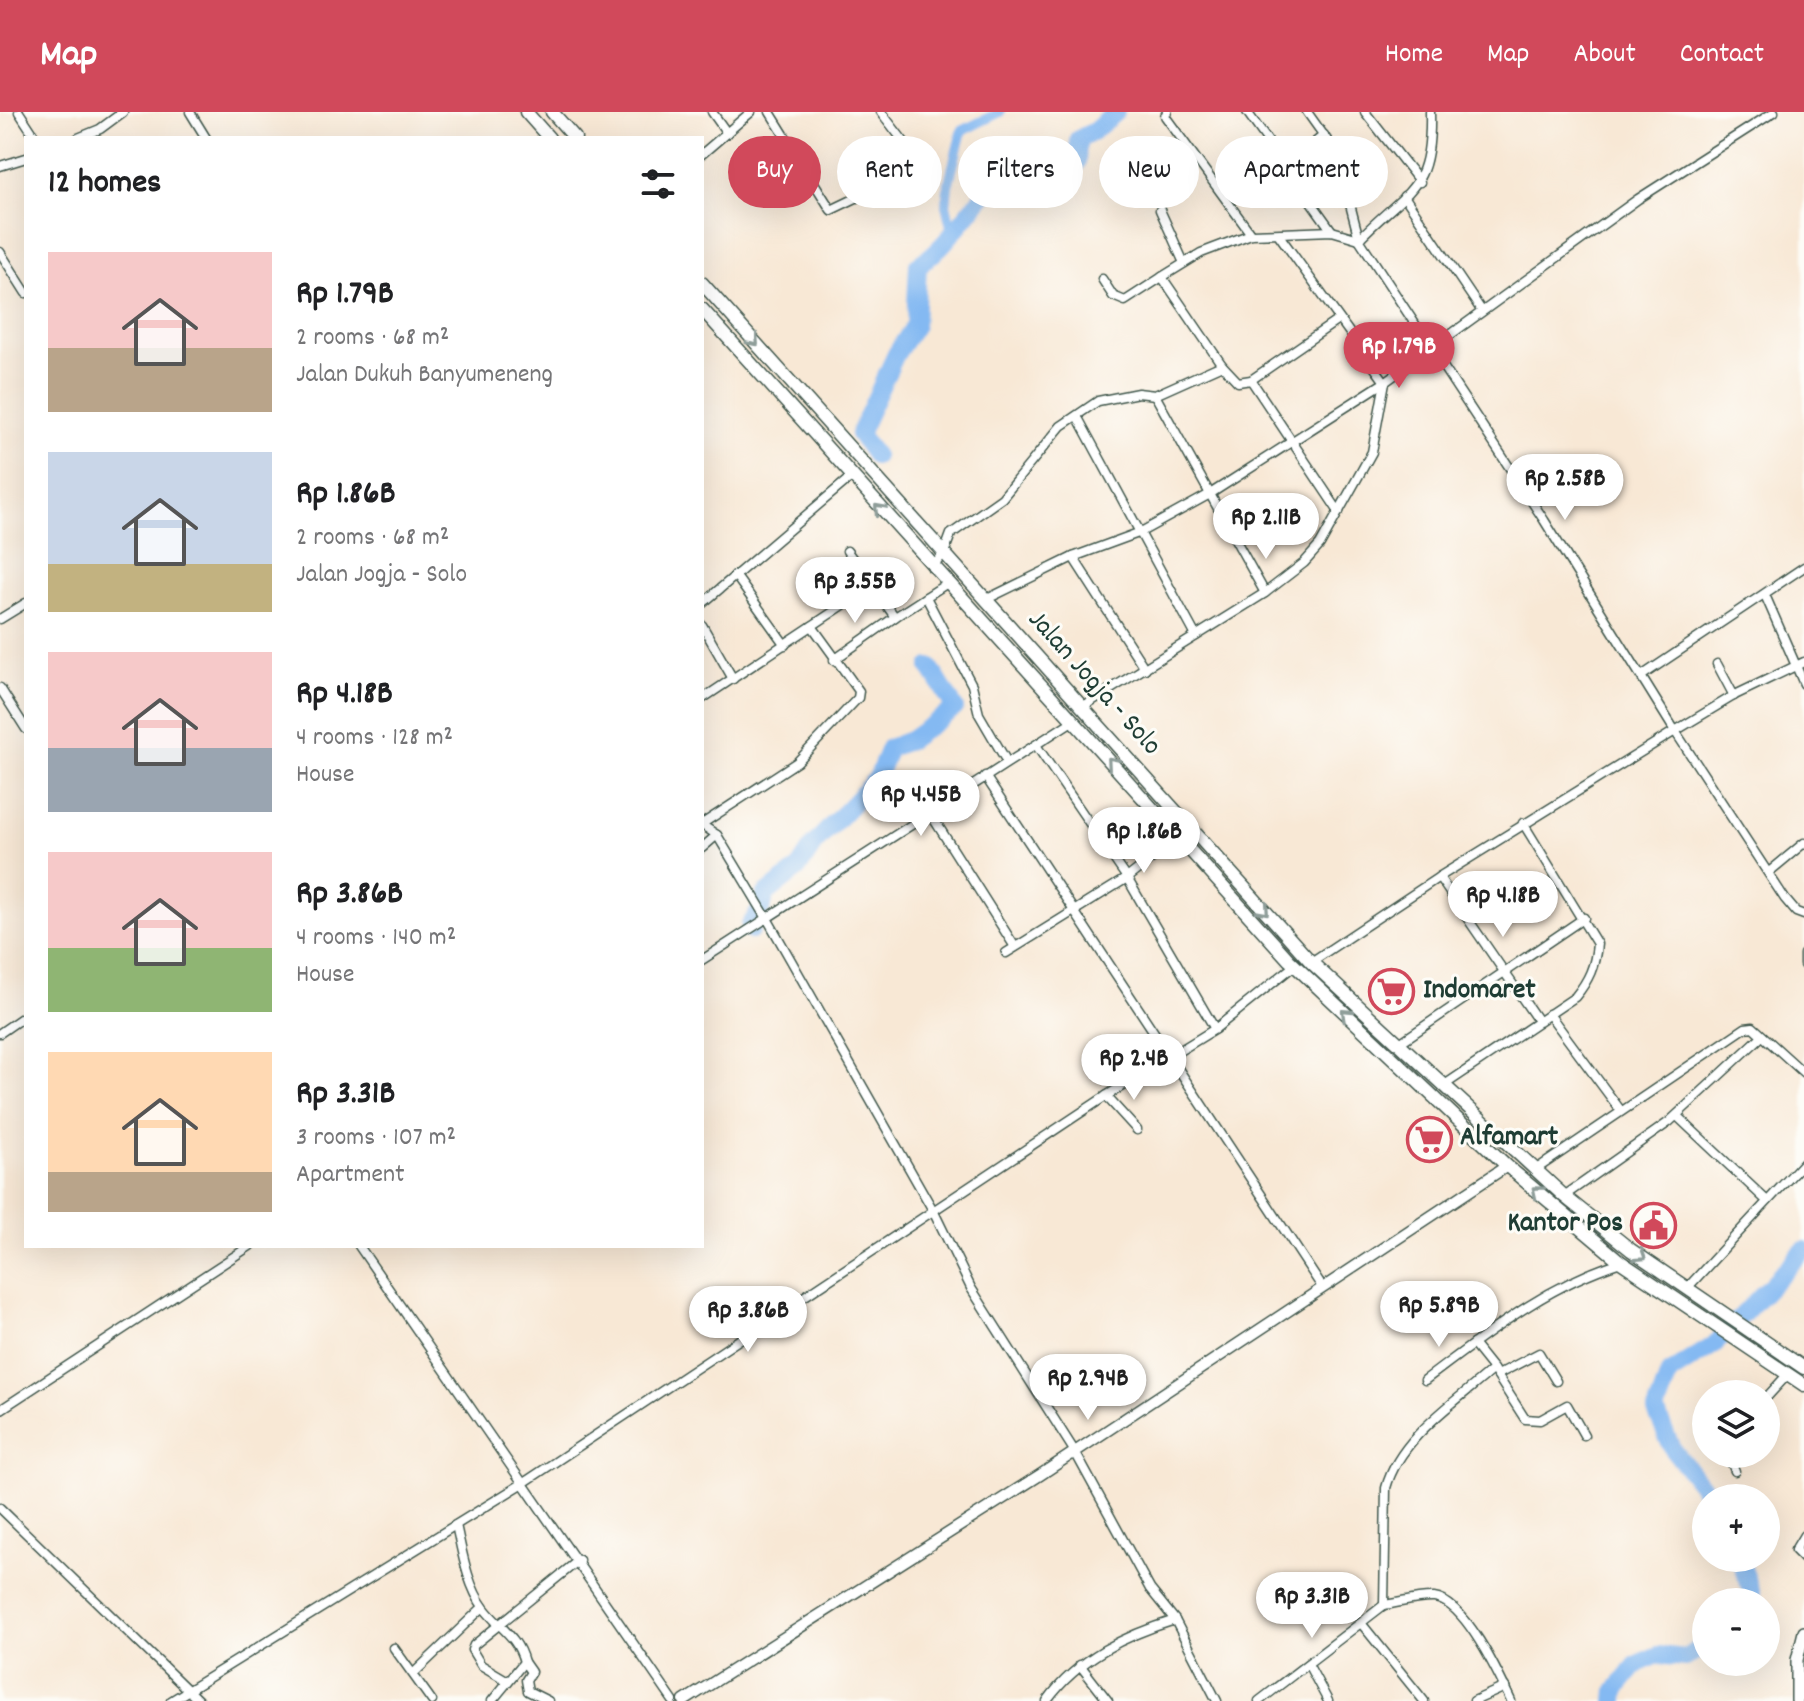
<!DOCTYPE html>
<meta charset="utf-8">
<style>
body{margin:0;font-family:Dekko,sans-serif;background:#f2f2f2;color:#202124;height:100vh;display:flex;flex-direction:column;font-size:30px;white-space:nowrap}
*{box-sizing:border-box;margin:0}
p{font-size:26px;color:#757577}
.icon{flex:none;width:44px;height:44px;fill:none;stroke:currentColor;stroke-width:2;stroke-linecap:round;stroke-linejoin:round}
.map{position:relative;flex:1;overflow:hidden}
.side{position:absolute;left:24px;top:24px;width:680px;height:1112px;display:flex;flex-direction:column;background:#fff;border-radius:0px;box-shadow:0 8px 32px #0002}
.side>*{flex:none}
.hud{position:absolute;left:728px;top:24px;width:760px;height:72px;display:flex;gap:16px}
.buttons{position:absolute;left:1692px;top:1268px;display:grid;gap:16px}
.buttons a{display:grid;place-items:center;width:88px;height:88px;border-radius:50%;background:#fff;box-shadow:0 8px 32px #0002;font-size:40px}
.price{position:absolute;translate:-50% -68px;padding:0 18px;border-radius:28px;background:#fff;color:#222;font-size:26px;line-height:52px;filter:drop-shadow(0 2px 4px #0008)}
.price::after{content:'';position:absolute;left:50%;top:48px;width:24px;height:18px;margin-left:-12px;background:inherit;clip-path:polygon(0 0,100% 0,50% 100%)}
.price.selected{background:#d1495b;color:#fff}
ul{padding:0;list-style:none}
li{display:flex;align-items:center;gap:24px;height:200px;padding:0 24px}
li span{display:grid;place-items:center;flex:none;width:224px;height:160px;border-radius:0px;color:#555}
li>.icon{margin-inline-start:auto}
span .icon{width:96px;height:96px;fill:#fffc;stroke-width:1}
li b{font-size:34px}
h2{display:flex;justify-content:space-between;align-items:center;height:96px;padding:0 24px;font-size:34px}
.tag{padding:0 28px;border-radius:36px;background:#fff;box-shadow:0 8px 32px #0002;font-size:28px;line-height:72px}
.tag.selected{background:#d1495b;color:#fff}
header{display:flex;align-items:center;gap:48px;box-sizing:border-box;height:112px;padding:0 40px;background:#d1495b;color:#fff}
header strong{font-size:38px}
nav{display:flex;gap:44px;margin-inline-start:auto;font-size:28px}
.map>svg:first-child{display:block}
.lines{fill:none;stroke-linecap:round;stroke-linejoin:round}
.canal{stroke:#84b9f2;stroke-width:10}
.river{stroke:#84b9f2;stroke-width:18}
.minor-casing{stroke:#40574c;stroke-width:11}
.tertiary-casing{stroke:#40574c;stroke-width:13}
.secondary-casing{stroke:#40574c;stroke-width:14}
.trunk-casing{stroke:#40574c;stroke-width:15}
.minor{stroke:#fff;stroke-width:8}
.tertiary{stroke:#fff;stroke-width:10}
.secondary{stroke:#fff;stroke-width:11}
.trunk{stroke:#fff;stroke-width:12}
.oneway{stroke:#8f9e9a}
.labels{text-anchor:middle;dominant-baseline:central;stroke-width:6;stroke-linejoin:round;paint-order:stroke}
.street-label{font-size:28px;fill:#1f3d34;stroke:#fdfcf7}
.poi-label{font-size:28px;font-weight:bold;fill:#1f3d34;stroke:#fdfcf7;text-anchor:start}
</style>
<header>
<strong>Map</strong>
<nav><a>Home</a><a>Map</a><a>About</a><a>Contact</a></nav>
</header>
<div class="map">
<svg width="1804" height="1589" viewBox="0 0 1804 1589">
<rect width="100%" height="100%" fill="#fdfcf7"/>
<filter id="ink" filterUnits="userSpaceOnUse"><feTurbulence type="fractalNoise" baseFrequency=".0125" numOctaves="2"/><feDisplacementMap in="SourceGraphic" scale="16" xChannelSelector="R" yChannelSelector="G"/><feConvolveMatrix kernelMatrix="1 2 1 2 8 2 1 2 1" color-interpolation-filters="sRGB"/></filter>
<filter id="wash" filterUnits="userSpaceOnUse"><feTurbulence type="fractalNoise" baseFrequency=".006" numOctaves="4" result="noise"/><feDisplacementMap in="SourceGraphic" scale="32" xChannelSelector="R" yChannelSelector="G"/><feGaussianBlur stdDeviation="1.8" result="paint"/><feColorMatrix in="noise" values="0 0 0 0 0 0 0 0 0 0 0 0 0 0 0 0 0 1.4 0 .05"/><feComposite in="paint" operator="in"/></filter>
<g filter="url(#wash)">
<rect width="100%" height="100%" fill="#f8e8d5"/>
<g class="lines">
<!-- canal -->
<polyline class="canal" points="952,119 946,93 948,74 962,19 1000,0"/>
<!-- river -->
<g class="river">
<path d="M875,344L859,322L896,242L915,213L918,153C946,137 968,98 991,75C1009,81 1016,69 1032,65C1054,60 1059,74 1077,51L1078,27L1094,19L1116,0"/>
<polyline points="751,819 750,813 763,794 765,783 798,757 814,732 877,666 889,636 910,628 955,596 930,555"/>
<polyline points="1711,1386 1672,1336 1656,1299 1669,1262 1714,1233 1804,1138"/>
<polyline points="1739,1446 1752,1481 1748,1490"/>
<polyline points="1615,1589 1616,1578 1637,1552 1658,1543 1686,1546 1706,1532"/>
</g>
</g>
</g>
<g filter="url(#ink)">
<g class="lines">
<defs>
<g id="minor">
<polyline points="19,0 36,26"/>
<polyline points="190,0 206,26"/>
<polyline points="712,0 727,21"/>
<polyline points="770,0 831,98 919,56 918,48 881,0"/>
<polyline points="1167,0 1165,4 1251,122"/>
<polyline points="1247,0 1332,119"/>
<polyline points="1307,0 1337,42 1359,127 1544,408 1675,619 1735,583 1804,550"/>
<polyline points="1365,0 1420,70"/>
<polyline points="78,26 100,17 123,0"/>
<polyline points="702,42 751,0"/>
<polyline points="0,54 26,46"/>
<polyline points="1286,54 1324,23"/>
<polyline points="1404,84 1481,198"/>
<polyline points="1160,98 1184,151"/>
<polyline points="0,140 26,181"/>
<path d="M1162,165L1201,141L1251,122L1332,119L1359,127C1409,75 1432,80 1430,0"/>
<polyline points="1102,167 1113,184 1125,189 1162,165 1222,253 1238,270 1251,268 1338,208"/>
<polyline points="1251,268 1339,400"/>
<polyline points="1155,283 1265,481"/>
<polyline points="1077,304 1196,524"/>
<polyline points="847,439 895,505 946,472"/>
<polyline points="1073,445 1145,557"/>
<polyline points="932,456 944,441 951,422 1002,386 1061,314 1098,289 1138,281 1155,283 1222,253"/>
<polyline points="735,463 785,533"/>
<polyline points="1765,483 1804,572"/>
<polyline points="926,485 972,573 979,602 1007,650"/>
<polyline points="985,488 1073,445 1141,420 1210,382 1385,270 1638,87 1774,0"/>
<polyline points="702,492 851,365"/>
<polyline points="0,507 26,491"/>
<polyline points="702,513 733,567"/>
<polyline points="834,548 895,505"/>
<polyline points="1717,552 1734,584"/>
<polyline points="1643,563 1804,455"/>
<polyline points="0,576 26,617"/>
<polyline points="702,587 872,474"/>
<polyline points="1082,595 1265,481 1304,451 1320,433 1372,340 1385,270 1279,123"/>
<polyline points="1036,633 1127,766 1215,917"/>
<polyline points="985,664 1322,1175"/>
<polyline points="930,701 1015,835"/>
<polyline points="702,712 797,650 858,586 859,579 812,514"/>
<polyline points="702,713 717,723 768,808 934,1100 971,1176 1075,1340 1150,1477 1175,1508 1217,1589"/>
<polyline points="702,736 717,723"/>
<polyline points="1769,760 1804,731"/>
<polyline points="1439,765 1538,909"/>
<polyline points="1006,841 1127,766 1179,725"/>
<polyline points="1804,842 1804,853"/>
<polyline points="702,848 1074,608"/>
<polyline points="1311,850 1439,765 1675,619 1785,787 1796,800 1804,803"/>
<polyline points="1549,902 1621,999"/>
<polyline points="0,921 26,903"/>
<polyline points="1398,932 1584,806"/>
<path d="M1443,974L1575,885C1589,868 1595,854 1597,832L1523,711"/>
<polyline points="1106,984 1137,1018"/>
<polyline points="1677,1004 1767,1089"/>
<polyline points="1535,1058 1745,916 1753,915 1804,961"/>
<polyline points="1564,1084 1669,1010 1762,924"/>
<polyline points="359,1134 673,1589"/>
<polyline points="1689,1174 1804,1050"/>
<path d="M1473,1232L1493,1257C1455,1291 1400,1325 1386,1376L1384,1493C1399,1491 1419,1485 1434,1486C1465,1489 1499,1563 1511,1589"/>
<polyline points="1493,1257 1525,1307 1540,1308 1567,1293 1584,1323"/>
<polyline points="1497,1263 1539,1241 1556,1269"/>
<path d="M1425,1268C1488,1221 1545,1174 1621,1150"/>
<polyline points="1766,1286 1788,1262"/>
<polyline points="0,1298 250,1134"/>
<polyline points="1728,1342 1735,1359"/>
<polyline points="0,1396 199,1589"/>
<path d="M456,1413C462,1439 467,1473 484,1496C499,1516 517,1523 524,1550L492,1589"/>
<polyline points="1804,1423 1795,1438 1804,1447"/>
<polyline points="1361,1511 1424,1589"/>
<polyline points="394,1536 432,1589"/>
<polyline points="524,1550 531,1560 526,1568 528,1579 548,1589"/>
<polyline points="1308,1552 1328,1589"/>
<polyline points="1080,1553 1108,1589"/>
<polyline points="414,1561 483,1495"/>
<polyline points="508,1569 481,1553 472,1538 474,1533 579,1448"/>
<polyline points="171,1589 525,1370 1106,984 1215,917 1295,853"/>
<path d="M1047,1589C1078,1546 1126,1523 1175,1508"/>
<polyline points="1259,1589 1384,1493"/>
<polyline points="1474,1589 1505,1575"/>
</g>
<polyline id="tertiary" points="684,1589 1040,1363 1507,1054"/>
<polyline id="secondary" points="1797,1589 1797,1548 1804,1520"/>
<g id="trunk">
<polyline points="526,0 549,26"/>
<polyline points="552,0 575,26"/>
<polyline points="702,171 1311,850 1564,1084 1631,1138 1804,1256"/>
<polyline points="702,197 1289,848 1507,1054 1621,1150 1804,1273"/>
</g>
</defs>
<!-- minor casing -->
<use href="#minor" class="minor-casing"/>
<!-- tertiary casing -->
<use href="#tertiary" class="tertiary-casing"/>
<!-- secondary casing -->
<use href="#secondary" class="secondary-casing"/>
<!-- trunk casing -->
<use href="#trunk" class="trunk-casing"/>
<!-- minor -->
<use href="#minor" class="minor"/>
<!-- tertiary -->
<use href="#tertiary" class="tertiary"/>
<!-- secondary -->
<use href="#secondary" class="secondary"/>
<!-- trunk -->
<use href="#trunk" class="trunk"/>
</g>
<!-- one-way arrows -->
<defs><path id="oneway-chevron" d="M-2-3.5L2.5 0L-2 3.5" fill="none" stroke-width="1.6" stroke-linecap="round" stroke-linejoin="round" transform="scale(2)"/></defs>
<g class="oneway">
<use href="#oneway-chevron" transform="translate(754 229) rotate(48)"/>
<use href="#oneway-chevron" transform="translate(879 397) rotate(-132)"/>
<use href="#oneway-chevron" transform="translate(1112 650) rotate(-131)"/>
<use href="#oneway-chevron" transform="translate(1264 798) rotate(48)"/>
<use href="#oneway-chevron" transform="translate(1346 902) rotate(-137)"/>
<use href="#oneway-chevron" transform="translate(1537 1079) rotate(-140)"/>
<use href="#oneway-chevron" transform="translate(1641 1144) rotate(33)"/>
</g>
</g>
<!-- icons -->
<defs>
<symbol id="supermarket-ring" viewBox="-11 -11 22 22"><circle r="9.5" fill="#fdfcf7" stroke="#d1495b" stroke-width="1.5"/><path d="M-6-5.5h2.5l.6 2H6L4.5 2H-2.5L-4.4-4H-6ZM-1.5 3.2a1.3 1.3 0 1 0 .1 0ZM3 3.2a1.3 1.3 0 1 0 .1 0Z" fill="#d1495b"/></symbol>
<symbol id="civic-ring" viewBox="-11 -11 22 22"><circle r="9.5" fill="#fdfcf7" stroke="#d1495b" stroke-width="1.5"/><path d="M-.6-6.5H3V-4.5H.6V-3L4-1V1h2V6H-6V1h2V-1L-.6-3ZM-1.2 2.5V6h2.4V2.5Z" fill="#d1495b"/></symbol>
</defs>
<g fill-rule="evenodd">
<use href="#supermarket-ring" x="1366" y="854" width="51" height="51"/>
<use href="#supermarket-ring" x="1404" y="1002" width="51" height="51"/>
<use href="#civic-ring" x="1628" y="1088" width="51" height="51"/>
</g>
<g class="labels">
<!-- street labels -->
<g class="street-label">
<text transform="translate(1093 572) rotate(48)">Jalan Jogja - Solo</text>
</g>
<!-- poi labels -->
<g class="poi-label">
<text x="1423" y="880">Indomaret</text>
<text x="1460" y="1027">Alfamart</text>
<text x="1623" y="1113" text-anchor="end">Kantor Pos</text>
</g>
</g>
</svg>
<div class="buttons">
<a><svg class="icon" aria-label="layers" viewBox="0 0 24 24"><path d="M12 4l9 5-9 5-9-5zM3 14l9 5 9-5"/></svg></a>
<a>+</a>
<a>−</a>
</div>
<b class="price selected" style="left:1399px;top:278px">Rp 1.79B</b>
<b class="price" style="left:1565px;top:410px">Rp 2.58B</b>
<b class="price" style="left:1266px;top:449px">Rp 2.11B</b>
<b class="price" style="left:855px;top:513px">Rp 3.55B</b>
<b class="price" style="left:921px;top:726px">Rp 4.45B</b>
<b class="price" style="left:1144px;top:763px">Rp 1.86B</b>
<b class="price" style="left:1503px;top:827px">Rp 4.18B</b>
<b class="price" style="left:1134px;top:990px">Rp 2.4B</b>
<b class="price" style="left:1439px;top:1237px">Rp 5.89B</b>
<b class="price" style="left:748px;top:1242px">Rp 3.86B</b>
<b class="price" style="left:1088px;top:1310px">Rp 2.94B</b>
<b class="price" style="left:1312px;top:1528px">Rp 3.31B</b>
<div class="hud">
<a class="tag selected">Buy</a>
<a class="tag">Rent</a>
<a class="tag">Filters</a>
<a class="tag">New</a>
<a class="tag">Apartment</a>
</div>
<section class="side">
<h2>12 homes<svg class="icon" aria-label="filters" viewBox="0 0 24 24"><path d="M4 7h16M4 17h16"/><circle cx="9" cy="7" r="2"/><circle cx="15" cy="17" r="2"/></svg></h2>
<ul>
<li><span style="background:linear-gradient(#f6c9c9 60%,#b9a48a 0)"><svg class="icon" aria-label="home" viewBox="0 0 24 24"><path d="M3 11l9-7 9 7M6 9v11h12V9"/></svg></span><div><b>Rp 1.79B</b><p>2 rooms · 68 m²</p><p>Jalan Dukuh Banyumeneng</p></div></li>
<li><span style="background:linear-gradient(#c9d6e8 70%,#c2b280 0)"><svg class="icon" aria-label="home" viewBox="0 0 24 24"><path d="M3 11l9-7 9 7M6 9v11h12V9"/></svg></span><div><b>Rp 1.86B</b><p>2 rooms · 68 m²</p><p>Jalan Jogja - Solo</p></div></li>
<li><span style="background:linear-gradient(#f6c9c9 60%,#9aa5b1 0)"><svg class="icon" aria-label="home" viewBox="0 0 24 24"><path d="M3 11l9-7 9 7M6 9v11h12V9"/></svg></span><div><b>Rp 4.18B</b><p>4 rooms · 128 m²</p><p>House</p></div></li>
<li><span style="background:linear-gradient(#f6c9c9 60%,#8fb573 0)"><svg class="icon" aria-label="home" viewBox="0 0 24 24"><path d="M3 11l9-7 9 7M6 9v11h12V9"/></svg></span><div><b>Rp 3.86B</b><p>4 rooms · 140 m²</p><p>House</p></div></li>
<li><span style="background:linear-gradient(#ffd9b3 75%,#b9a48a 0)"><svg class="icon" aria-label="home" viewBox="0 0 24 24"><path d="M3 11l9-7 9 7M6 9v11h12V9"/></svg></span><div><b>Rp 3.31B</b><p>3 rooms · 107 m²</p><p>Apartment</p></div></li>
</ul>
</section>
</div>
